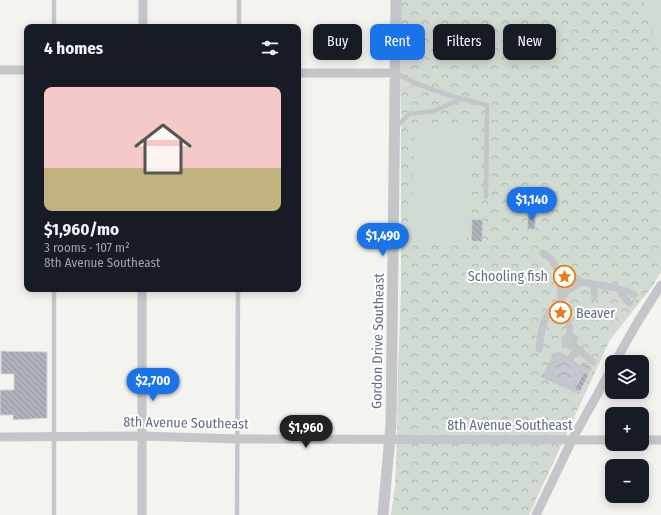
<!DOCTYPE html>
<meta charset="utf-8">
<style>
body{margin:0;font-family:"Fira Sans Condensed",sans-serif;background:#20242c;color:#f1f3f6;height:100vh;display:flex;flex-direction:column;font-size:15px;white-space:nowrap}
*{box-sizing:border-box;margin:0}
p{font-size:13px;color:#9ea1a6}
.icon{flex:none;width:22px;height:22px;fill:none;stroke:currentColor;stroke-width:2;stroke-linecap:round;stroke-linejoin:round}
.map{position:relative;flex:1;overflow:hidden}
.sheet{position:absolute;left:24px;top:24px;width:277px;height:268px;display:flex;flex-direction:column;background:#171b24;border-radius:8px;box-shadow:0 2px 10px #0003}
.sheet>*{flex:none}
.banner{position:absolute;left:313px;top:24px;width:288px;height:36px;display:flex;gap:8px}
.tools{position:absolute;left:605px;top:355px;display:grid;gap:8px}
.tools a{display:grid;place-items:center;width:44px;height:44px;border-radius:8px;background:#171b24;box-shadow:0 2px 10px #0003;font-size:20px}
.price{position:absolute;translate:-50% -34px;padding:0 9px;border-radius:14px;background:#1a73e8;color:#fff;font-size:13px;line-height:26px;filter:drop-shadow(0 1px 2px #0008)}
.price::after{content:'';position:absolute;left:50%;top:24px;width:12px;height:9px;margin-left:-6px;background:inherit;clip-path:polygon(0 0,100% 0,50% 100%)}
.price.selected{background:#222;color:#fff}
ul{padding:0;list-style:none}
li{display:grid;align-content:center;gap:8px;height:212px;padding:0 20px}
li span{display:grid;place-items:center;height:124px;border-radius:8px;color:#555}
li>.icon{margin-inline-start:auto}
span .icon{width:72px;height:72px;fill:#fffc;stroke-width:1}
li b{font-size:17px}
h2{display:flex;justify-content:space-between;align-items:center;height:48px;padding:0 20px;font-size:17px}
.pill{padding:0 14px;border-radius:8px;background:#171b24;box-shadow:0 2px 10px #0003;font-size:14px;line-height:36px}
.pill.selected{background:#1a73e8;color:#fff}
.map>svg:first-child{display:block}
.forest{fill:url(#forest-crowns)}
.pitch{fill:#d2dbd1}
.water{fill:url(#water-waves)}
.building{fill:url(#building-back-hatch);stroke:#d5d5d3}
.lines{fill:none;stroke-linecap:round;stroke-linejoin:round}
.service{stroke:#c4c6ca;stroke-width:4.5}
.pedestrian{stroke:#c4c6ca;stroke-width:7}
.minor{stroke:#c4c6ca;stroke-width:9}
.tertiary{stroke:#c4c6ca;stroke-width:11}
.labels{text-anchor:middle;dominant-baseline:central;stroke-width:4;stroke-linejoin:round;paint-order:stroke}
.poi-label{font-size:14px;fill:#626c82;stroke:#fff;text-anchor:end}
.street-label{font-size:14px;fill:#626c82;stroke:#fff}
</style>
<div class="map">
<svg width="661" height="515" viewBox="0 0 661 515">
<defs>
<pattern id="forest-crowns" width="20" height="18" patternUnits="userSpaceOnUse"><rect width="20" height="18" fill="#d2dbd1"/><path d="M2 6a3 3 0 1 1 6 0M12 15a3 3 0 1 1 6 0" fill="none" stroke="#aeb6af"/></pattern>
<pattern id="water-waves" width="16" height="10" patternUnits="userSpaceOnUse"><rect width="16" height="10" fill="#c1c8d0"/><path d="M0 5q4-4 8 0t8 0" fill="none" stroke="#a0a6ae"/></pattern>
<pattern id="building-back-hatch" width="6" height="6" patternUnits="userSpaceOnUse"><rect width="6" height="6" fill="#aeb2ba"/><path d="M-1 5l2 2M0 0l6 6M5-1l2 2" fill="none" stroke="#91959d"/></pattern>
</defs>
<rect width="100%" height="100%" fill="#f3f4f0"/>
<!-- forest -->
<polygon class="forest" points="401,0 661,0 661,272 651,288 610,340 529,515 391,515 395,486 397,439 398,368 401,292"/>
<!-- pitch -->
<g class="pitch">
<polygon points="644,0 661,0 661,47 649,24"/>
<polygon points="415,126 471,128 467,241 411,239"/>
</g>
<!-- water -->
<polygon class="water" points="560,352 580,366 583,362 592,368 579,394 541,377 554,354"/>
<!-- building -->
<g class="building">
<polygon points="528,213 536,213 535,229 527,229"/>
<polygon points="472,219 483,220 482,242 471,241"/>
<polygon points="1,351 47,352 47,418 13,420 13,415 0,415 0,390 14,390 14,374 1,374"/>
<polygon points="584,372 589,374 580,392 574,389"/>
</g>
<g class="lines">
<!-- service -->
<g class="service">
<polyline points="239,0 239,27"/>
<polyline points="54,27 54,0"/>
<path d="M397,74C425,89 456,98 487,105L486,197"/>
<polyline points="396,127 409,114 434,111 461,99"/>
<polyline points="54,289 54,515"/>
<polyline points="237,515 238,289"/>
</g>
<!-- pedestrian -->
<g class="pedestrian">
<polyline points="543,253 551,259 558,271 578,279 581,282"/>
<polyline points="558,271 561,296"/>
<polyline points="594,285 594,296"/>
<polyline points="624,291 627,291 634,295"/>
<circle cx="569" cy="341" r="4.5"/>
<path d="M569,337C571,325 566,313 557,305L566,292L581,282L617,288L624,291L622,295L629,303"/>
<polyline points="573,345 593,362"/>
<path d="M539,349C541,333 542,315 557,305"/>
<polyline points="569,361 557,356 547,376 570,386 579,370 569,361 577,348"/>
</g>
<!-- minor -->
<g class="minor">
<polyline points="143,27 143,0"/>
<polyline points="0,70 27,70"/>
<polyline points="298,73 395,73"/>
<polyline points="615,362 637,323 661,285"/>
<polyline points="0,437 142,436 237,439 612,440"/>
<polyline points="642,440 661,440"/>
<polyline points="142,515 142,289"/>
<polyline points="536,515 573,438 612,368"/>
</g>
<!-- tertiary -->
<polyline class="tertiary" points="383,515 391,425 396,0"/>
</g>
<!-- icons -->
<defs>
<symbol id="sight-ring" viewBox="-11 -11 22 22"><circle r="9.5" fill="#fff" stroke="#ea7b1a" stroke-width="1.5"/><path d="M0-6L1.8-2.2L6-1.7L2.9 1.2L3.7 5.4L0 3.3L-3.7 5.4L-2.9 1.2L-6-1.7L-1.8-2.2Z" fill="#ea7b1a"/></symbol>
</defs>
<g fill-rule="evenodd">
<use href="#sight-ring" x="552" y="264" width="25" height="25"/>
<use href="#sight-ring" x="548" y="300" width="25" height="25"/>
</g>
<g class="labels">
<!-- poi labels -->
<g class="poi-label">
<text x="548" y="276">Schooling fish</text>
<text x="576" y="313" text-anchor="start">Beaver</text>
</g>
<!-- street labels -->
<g class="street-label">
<text transform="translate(378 341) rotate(-89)">Gordon Drive Southeast</text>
<text transform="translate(186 423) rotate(1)">8th Avenue Southeast</text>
<text x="510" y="425">8th Avenue Southeast</text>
</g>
</g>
</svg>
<div class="tools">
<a><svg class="icon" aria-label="layers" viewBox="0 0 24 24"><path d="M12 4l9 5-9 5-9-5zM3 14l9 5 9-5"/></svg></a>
<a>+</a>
<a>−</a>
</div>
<b class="price" style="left:532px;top:221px">$1,140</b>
<b class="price" style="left:383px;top:257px">$1,490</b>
<b class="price" style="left:153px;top:402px">$2,700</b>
<b class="price selected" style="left:306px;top:449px">$1,960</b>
<div class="banner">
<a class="pill">Buy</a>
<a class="pill selected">Rent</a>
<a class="pill">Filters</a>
<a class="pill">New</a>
</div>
<section class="sheet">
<h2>4 homes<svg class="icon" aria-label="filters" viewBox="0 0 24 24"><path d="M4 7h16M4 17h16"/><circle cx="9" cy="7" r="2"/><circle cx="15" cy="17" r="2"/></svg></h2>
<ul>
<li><span style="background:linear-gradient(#f6c9c9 65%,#c2b280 0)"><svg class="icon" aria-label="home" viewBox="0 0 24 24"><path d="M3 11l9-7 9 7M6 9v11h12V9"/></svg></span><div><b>$1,960/mo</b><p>3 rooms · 107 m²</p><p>8th Avenue Southeast</p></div></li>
</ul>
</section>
</div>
